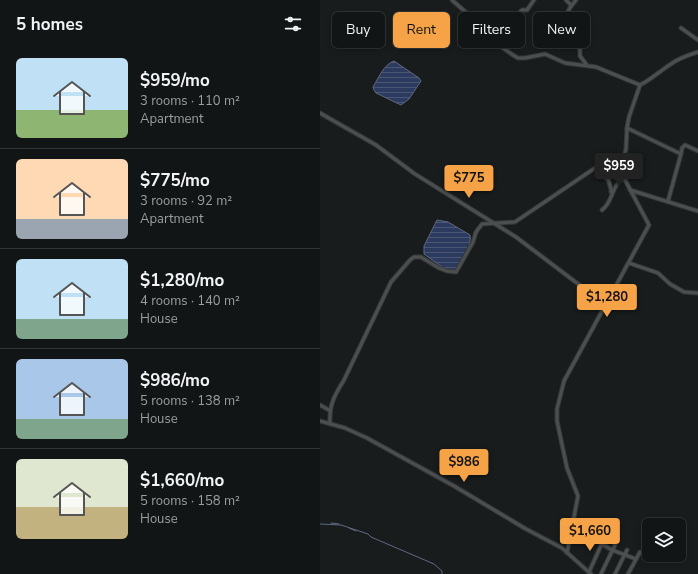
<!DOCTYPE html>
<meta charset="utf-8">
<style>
body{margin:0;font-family:"Nunito Sans",sans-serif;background:#1b1e1e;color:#f1f3f6;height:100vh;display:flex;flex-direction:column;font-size:15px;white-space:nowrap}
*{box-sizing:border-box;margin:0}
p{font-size:13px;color:#9c9fa0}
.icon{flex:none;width:22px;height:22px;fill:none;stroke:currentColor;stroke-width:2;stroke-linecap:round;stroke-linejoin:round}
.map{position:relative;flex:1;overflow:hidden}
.details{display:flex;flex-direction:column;background:#121515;width:320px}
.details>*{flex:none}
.guide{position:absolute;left:12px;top:12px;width:306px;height:36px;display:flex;gap:8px}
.tools{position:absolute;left:322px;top:518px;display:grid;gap:8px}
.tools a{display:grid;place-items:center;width:44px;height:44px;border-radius:6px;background:#121515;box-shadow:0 2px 6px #0003,0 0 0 1px #313434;font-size:20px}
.price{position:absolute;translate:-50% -34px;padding:0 9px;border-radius:4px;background:#f5a346;color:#111;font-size:13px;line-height:26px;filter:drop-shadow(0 1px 2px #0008)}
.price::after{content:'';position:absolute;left:50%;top:24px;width:12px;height:9px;margin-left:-6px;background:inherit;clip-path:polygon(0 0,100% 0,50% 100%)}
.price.active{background:#222;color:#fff}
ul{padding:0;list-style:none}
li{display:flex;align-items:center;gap:12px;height:100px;padding:0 16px}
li+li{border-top:1px solid #313434}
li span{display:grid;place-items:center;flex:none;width:112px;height:80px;border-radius:6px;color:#555}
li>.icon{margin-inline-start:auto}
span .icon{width:48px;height:48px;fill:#fffc;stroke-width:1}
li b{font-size:17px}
h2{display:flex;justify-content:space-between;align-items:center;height:48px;padding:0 16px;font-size:17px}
.pill{padding:0 14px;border-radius:6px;background:#121515;box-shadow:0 2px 6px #0003,0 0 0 1px #313434;font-size:14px;line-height:36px}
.pill.active{background:#f5a346;color:#111}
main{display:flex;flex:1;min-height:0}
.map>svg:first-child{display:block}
.water{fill:url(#water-rules);stroke:#5f6983}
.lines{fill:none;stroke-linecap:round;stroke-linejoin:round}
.stream{stroke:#5f6983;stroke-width:1}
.minor-casing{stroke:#363839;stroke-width:5}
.minor{stroke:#4b4f50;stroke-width:3}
</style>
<main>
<section class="details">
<h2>5 homes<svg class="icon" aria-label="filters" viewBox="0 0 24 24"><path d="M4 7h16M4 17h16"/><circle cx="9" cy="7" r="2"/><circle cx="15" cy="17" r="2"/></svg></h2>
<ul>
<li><span style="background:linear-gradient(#bfe0f5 65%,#8fb573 0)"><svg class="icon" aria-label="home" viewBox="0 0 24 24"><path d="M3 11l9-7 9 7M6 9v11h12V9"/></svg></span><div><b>$959/mo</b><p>3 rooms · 110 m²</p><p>Apartment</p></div></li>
<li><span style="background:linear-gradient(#ffd9b3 75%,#9aa5b1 0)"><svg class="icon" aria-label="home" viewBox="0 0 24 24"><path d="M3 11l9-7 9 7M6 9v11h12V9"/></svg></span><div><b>$775/mo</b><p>3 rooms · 92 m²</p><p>Apartment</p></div></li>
<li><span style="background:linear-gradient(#bfe0f5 75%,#7fa58c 0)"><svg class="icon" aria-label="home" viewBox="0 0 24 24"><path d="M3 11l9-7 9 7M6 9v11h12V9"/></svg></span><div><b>$1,280/mo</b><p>4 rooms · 140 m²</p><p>House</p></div></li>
<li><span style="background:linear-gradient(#a9c7e8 75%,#7fa58c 0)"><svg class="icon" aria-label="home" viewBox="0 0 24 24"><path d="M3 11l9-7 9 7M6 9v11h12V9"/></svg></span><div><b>$986/mo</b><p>5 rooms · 138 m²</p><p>House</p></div></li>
<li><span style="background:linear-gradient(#dfe7d0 60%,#c2b280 0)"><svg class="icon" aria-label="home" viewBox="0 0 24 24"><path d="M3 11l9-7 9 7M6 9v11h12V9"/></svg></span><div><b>$1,660/mo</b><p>5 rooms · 158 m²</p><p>House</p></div></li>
</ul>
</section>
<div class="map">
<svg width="378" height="574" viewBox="0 0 378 574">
<defs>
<pattern id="water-rules" width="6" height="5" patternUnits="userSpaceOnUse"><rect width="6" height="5" fill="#2d3a5f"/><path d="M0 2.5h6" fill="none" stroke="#4b5675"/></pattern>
</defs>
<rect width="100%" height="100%" fill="#181c1c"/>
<!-- water -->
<g class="water">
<path d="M74,61L99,78L101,81L89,99L81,105L56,93L54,90L53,87C58,79 64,64 74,61Z"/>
<path d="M117,220L128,222L150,235C152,244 142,265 135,270L125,269L104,254V246Z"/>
</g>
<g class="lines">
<!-- stream -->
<g class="stream">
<polyline points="11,523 19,524"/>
<polyline points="0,524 21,525 48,534 51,537 114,564 122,571 122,574"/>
<polyline points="29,528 36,531"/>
</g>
<defs>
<g id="minor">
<path d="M132,0L165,29L180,46L193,55L198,58H205L225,54L245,63L276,67L320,85C332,79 340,71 351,64C359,58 369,55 378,52"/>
<polyline points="246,0 251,5"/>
<path d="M256,0C248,9 243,19 242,30L258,46L260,49V56L266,64"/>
<polyline points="361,28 378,40"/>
<polyline points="172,38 202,10 207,10 214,0"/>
<polyline points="0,113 56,145 95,174 196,237 286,305"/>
<polyline points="307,128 361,154 348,201"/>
<polyline points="361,154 362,148 365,145 378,151"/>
<polyline points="288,179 291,189 291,192"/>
<polyline points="310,190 378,211"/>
<path d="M282,210C294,201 290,187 304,178"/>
<polyline points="309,263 338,273 350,284 364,292 378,293"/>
<polyline points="0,405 9,410"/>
<polyline points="0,421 25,428 47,438 134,486 206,529 242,548 271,574"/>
<path d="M10,424C9,405 14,396 24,380L71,282L90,260L94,257H101L119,268L127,271L136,272L153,242L156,232L162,224L195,222L275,168L279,169L286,178L288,179L302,164"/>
<polyline points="282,544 292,550 316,559"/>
<polyline points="247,553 258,496 247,468 237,421 237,409 244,381 329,225 304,178 302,164 306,149 307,128 309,117 320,85"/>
<polyline points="269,572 284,539"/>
<polyline points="281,574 295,545"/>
<polyline points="295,574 307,550"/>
<polyline points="308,574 320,552"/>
</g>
</defs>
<!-- minor casing -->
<use href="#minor" class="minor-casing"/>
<!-- minor -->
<use href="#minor" class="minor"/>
</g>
</svg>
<div class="tools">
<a><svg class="icon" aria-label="layers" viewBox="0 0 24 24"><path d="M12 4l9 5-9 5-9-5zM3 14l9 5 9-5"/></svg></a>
</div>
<b class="price active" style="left:299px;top:187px">$959</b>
<b class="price" style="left:149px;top:199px">$775</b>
<b class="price" style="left:287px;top:318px">$1,280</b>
<b class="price" style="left:144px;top:483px">$986</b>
<b class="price" style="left:270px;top:552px">$1,660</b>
<div class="guide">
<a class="pill">Buy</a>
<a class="pill active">Rent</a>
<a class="pill">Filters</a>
<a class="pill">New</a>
</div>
</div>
</main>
